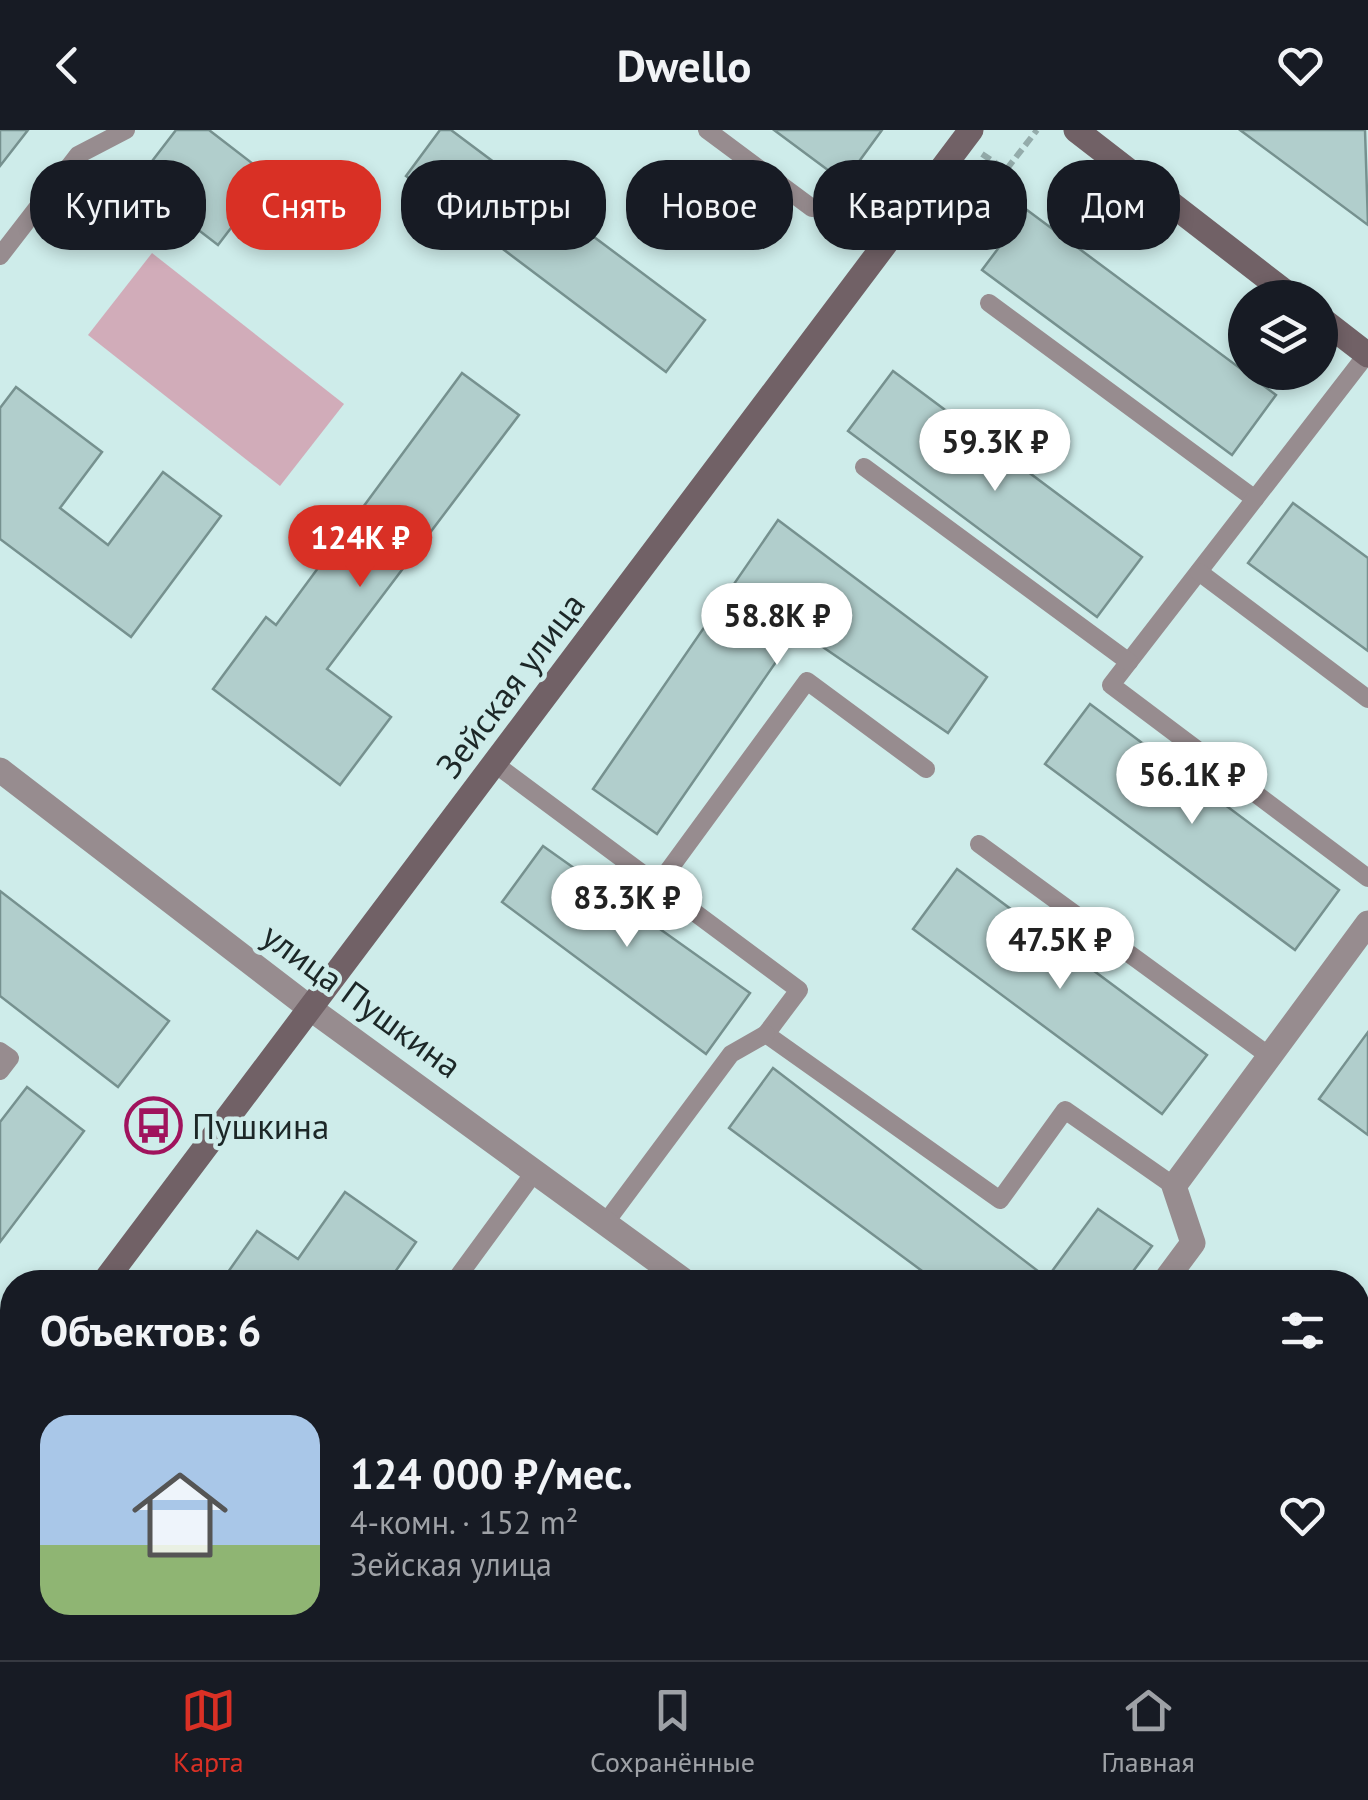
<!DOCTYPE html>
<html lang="ru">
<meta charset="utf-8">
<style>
body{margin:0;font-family:"PT Sans",sans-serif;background:#20242c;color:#f1f3f6;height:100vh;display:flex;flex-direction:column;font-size:38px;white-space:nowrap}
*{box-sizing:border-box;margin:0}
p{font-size:32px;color:#9ea1a6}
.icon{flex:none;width:55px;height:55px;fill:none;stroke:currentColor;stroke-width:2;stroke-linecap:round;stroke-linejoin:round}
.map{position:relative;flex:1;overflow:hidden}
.side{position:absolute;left:0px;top:1140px;width:1370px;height:390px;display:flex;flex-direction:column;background:#171b24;border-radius:40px 40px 0 0;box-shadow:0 5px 15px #0003}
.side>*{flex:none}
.top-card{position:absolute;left:30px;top:30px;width:1310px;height:90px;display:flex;gap:20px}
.controls{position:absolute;left:1228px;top:150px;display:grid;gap:20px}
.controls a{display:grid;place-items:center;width:110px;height:110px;border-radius:50%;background:#171b24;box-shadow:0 5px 15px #0003;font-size:50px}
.price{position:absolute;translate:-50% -85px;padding:0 22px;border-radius:35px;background:#fff;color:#222;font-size:32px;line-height:65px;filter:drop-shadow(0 2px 5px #0008)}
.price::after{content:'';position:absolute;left:50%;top:60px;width:30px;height:22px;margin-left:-15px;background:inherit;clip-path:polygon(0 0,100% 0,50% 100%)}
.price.selected{background:#d93025;color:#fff}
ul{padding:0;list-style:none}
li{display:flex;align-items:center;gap:30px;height:250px;padding:0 40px}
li+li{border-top:2px solid #363941}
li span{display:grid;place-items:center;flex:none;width:280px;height:200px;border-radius:30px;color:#555}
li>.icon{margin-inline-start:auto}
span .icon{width:120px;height:120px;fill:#fffc;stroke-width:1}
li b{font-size:42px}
h2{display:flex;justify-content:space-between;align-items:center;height:120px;padding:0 40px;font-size:42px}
.tag{padding:0 35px;border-radius:40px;background:#171b24;box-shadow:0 5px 15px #0003;font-size:35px;line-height:90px}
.tag.selected{background:#d93025;color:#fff}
header{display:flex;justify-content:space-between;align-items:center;height:130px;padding:0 40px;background:#171b24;font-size:45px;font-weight:700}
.menu{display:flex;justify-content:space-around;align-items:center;height:140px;border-top:2px solid #363941;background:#171b24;font-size:28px;color:#9ea1a6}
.menu a{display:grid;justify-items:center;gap:5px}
.menu .selected{color:#d93025}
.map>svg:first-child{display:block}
.pitch{fill:#d1acb9}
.building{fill:#b1cecc;stroke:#76918f;stroke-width:2.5}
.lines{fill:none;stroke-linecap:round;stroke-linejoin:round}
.path{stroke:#94acab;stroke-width:6;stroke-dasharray:10 5;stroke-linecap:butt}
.lane{stroke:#978c8f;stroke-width:18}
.street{stroke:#978c8f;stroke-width:25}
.secondary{stroke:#716166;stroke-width:25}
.labels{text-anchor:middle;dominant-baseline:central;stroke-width:9;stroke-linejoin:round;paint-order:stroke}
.street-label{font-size:35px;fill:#1c2727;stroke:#ceecea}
.poi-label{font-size:35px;fill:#1c2727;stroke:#ceecea;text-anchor:start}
</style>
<header><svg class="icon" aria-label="back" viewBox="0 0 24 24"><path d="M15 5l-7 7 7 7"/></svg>Dwello<svg class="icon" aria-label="heart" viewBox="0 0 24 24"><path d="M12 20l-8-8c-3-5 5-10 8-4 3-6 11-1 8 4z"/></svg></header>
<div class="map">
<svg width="1368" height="1530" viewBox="0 0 1368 1530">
<rect width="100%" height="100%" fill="#ceecea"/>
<!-- pitch -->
<polygon class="pitch" points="152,123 344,274 280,356 88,205"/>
<!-- building -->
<g class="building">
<polygon points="0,0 28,0 0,36"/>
<polygon points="176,0 209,0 270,47 218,115 136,52"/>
<polygon points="440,0 451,0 705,190 666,242 406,46"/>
<polygon points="774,0 882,0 844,52"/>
<polygon points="1240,0 1365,0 1368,95"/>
<polygon points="1027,80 1276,265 1232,325 982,140"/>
<polygon points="893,241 1142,427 1097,487 848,301"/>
<polygon points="462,243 519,285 327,539 391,587 340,655 213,559 266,487 276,495"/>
<polygon points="16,257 102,322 60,378 108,415 163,342 221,386 131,507 0,409 0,278"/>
<polygon points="1293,373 1368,428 1368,521 1248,433"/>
<polygon points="778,390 987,547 948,603 798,500 657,704 593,659"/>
<polygon points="1090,574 1339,760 1295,820 1045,634"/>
<polygon points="543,716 750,863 706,924 502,772"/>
<polygon points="957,739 1207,925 1162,984 913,799"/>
<polygon points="0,761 169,891 118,957 0,866"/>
<polygon points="1368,902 1368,1005 1319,969"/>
<polygon points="773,938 1047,1148 1098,1079 1152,1116 1125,1152 937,1152 729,998"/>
<polygon points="27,957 84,1001 0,1112 0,992"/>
<polygon points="345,1062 416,1112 388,1152 221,1152 257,1101 298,1129"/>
<polygon points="1358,1397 1368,1405 1368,1482 1358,1474"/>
<polygon points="12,1470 12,1518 57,1518 47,1530 29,1530 0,1508 0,1486"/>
<polygon points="317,1518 401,1518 392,1530 308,1530"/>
<polygon points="778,1518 888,1518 901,1528 795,1530"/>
</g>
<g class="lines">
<!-- path -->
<polyline class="path" points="982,24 1006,40 1037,0"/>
<!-- lane -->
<g class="lane">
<polyline points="707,0 812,78"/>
<polyline points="0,126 78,25 126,0"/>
<polyline points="989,173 1255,369"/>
<polyline points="1367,224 1111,555 1368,748"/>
<polyline points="864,337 1129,532"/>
<polyline points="1199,442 1368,569"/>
<polyline points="495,634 799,860 766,904 1000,1070 1065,980 1174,1056"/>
<polyline points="979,714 1272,928"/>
<polyline points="657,756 807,551 926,639"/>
<polyline points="0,921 10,928 0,941"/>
<polyline points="606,1092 731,924 766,904"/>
<polyline points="454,1152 536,1040"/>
<polyline points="1358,1334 1368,1341"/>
<polyline points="650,1518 667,1530"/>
<polyline points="79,1530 88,1518"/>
<polyline points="435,1530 444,1518"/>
<polyline points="1148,1530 1157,1518"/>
</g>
<!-- street -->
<g class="street">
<polyline points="0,640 311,879 686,1152"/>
<polyline points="1164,1152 1193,1113 1174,1056 1368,793"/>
<polyline points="1167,1518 1184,1530"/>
</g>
<!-- secondary -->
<g class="secondary">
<polyline points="1076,0 1293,168"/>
<polyline points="1320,188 1368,225"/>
<polyline points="104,1152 971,0"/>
<polyline points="0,1294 12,1277"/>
</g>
</g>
<!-- icons -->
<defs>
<symbol id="bus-ring" viewBox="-11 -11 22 22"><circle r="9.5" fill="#ceecea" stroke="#a0135d" stroke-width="1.5"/><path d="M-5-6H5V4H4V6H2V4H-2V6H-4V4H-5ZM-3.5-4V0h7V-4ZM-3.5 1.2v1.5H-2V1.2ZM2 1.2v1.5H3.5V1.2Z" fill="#a0135d"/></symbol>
</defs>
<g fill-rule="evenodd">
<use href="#bus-ring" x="122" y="964" width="63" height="63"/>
</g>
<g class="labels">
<!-- street labels -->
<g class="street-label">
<text transform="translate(510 555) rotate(-53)">Зейская улица</text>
<text transform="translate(362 870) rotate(36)">улица Пушкина</text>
</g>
<!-- poi labels -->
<g class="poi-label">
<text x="192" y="996">Пушкина</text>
</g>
</g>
</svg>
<div class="controls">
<a><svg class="icon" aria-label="layers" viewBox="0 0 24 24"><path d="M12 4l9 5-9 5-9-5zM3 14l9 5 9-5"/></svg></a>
</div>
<b class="price" style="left:995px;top:364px">59.3K ₽</b>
<b class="price selected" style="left:360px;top:460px">124K ₽</b>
<b class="price" style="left:777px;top:538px">58.8K ₽</b>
<b class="price" style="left:1192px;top:697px">56.1K ₽</b>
<b class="price" style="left:627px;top:820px">83.3K ₽</b>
<b class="price" style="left:1060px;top:862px">47.5K ₽</b>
<div class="top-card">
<a class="tag">Купить</a>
<a class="tag selected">Снять</a>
<a class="tag">Фильтры</a>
<a class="tag">Новое</a>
<a class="tag">Квартира</a>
<a class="tag">Дом</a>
</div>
<section class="side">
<h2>Объектов: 6<svg class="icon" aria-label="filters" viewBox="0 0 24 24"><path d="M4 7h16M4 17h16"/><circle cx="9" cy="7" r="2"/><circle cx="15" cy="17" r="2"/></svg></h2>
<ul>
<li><span style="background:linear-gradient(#a9c7e8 65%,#8fb573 0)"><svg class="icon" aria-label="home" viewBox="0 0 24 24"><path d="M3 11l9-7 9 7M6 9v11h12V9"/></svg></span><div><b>124 000 ₽/мес.</b><p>4-комн. · 152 m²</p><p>Зейская улица</p></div><svg class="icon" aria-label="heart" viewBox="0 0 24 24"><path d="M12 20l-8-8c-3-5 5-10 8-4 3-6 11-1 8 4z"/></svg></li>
</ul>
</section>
</div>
<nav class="menu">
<a class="selected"><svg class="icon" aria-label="map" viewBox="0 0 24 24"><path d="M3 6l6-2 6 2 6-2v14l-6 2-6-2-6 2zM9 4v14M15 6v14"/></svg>Карта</a>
<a><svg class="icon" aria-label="saved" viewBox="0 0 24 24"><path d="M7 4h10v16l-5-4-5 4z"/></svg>Сохранённые</a>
<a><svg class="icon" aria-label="home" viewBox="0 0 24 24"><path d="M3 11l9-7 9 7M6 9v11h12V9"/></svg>Главная</a>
</nav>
